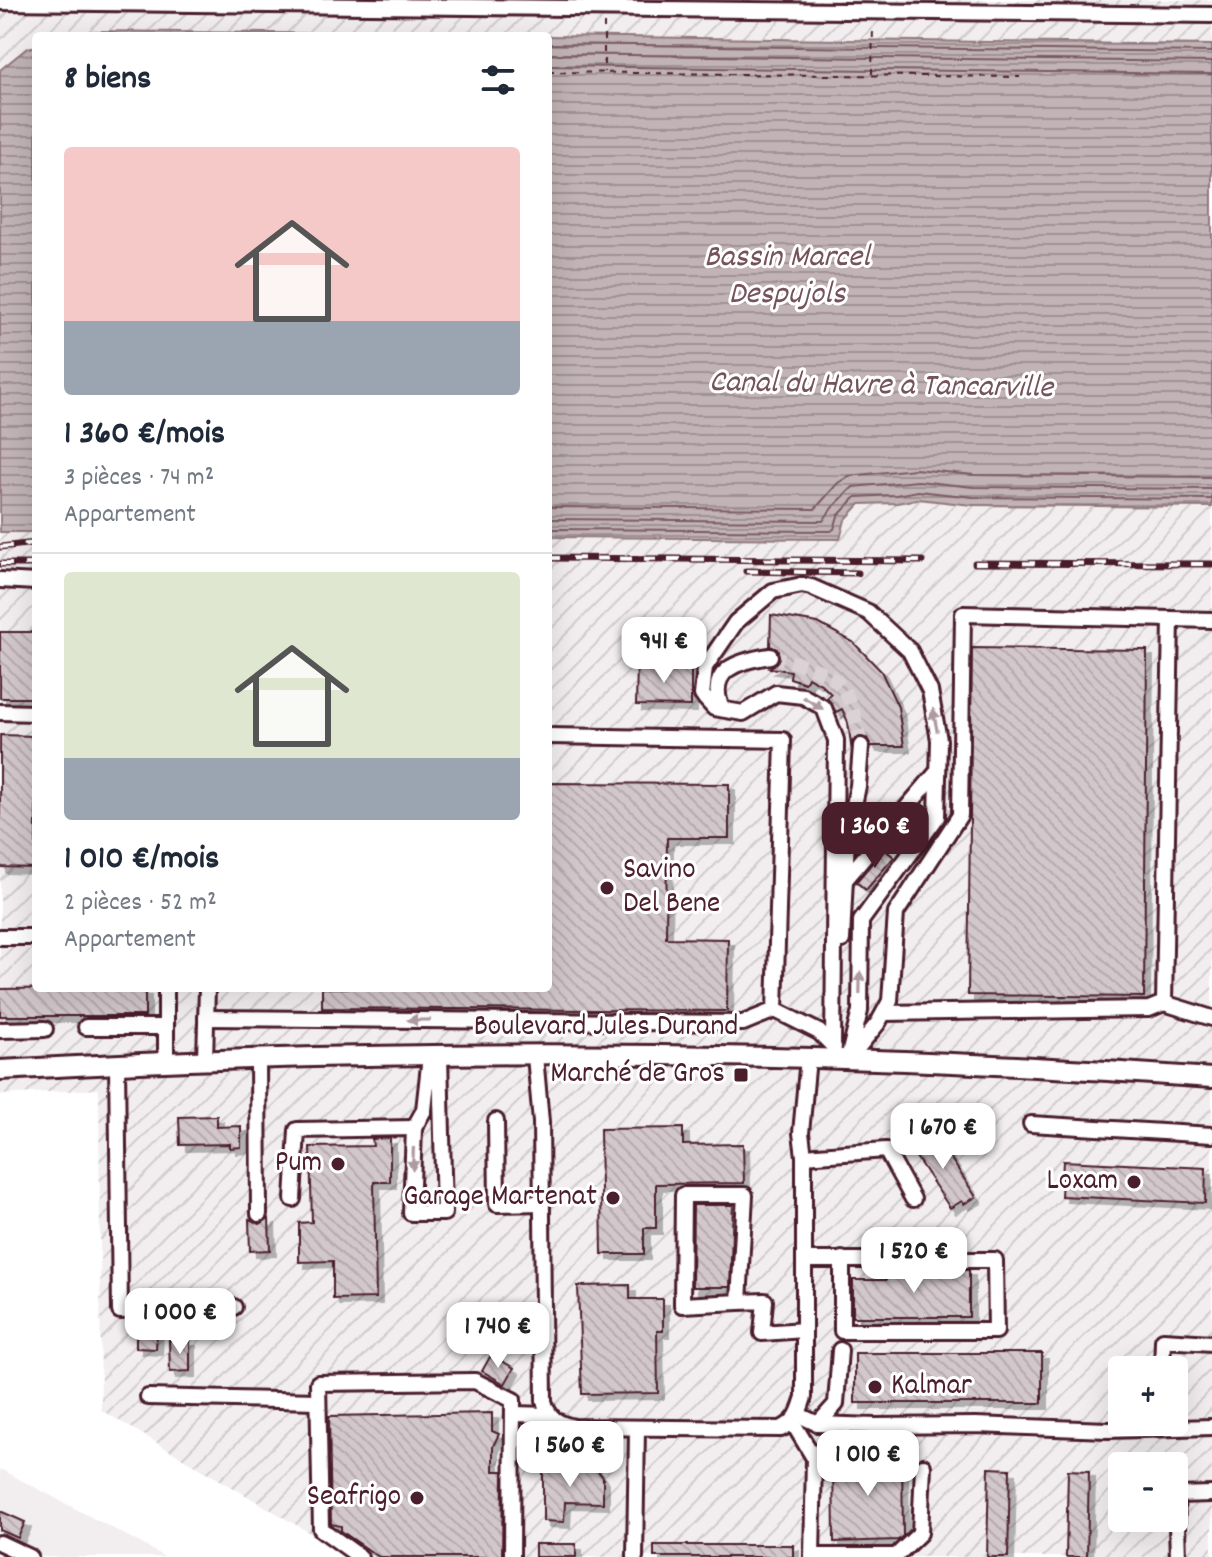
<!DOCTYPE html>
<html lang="fr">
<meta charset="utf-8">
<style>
body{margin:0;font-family:Dekko,sans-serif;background:#f2f2f3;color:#1f2937;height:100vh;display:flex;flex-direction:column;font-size:30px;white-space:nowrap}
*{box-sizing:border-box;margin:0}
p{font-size:26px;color:#747a83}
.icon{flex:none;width:44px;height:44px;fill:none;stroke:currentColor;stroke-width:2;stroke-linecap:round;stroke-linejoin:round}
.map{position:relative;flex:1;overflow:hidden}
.panel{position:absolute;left:32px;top:32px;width:520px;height:960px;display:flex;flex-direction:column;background:#fff;border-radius:8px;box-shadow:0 8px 32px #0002}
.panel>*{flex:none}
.controls{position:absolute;left:1108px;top:1356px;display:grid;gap:16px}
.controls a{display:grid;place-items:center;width:80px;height:80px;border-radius:8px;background:#fff;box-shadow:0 8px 32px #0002;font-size:40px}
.price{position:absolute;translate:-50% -68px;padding:0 18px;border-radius:16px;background:#fff;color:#222;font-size:26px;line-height:52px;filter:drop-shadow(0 2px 4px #0008)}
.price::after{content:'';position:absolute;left:50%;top:48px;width:24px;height:18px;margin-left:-12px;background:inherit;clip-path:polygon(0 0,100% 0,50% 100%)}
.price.active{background:#4a1f2b;color:#fff}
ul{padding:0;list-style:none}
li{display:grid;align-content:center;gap:16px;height:424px;padding:0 32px}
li+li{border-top:2px solid #e0e1e3}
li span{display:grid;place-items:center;height:248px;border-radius:8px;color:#555}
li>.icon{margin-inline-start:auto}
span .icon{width:144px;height:144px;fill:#fffc;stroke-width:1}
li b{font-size:34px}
h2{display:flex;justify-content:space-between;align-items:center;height:96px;padding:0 32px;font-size:34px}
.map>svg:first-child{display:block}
.built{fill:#f2eeef}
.industrial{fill:url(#industrial-furrows);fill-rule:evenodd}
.water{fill:url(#water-rules);stroke:#91787e;stroke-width:2}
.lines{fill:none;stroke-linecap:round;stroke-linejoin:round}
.shore{stroke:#7a5a63;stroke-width:2}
.building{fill:url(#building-back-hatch);stroke:#4a1f2b;stroke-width:2;filter:url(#shadow)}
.minor-tunnel{stroke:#dbd2d5;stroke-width:14;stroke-dasharray:14 7;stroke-linecap:butt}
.minor-casing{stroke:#4a1f2b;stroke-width:20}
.major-casing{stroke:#4a1f2b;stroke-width:24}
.path{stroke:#4a1f2b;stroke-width:2;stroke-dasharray:6 6;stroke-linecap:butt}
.minor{stroke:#fff;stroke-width:14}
.major{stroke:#fff;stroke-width:18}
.rail-casing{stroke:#4a1f2b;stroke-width:7}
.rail{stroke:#fff;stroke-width:4;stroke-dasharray:12;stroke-linecap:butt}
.oneway{fill:#ae9aa0}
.poi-dot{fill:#4a1f2b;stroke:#fff;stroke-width:3}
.labels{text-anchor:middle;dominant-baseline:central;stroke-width:6;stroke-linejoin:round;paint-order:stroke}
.poi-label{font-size:30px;fill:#4a1f2b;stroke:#fff;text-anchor:end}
.street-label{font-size:30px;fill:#4a1f2b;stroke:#fff}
.water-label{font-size:32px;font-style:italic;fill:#74535c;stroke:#fff}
</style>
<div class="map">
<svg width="1212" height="1557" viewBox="0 0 1212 1557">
<defs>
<pattern id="industrial-furrows" width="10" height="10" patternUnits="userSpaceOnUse" patternTransform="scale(2)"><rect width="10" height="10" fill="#f2eeef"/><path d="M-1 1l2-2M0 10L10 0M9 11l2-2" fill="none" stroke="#d1cccd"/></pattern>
<pattern id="water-rules" width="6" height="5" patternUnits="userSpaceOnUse" patternTransform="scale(2)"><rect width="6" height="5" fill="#c1b3b6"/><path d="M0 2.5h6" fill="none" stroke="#9f9194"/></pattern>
<pattern id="building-back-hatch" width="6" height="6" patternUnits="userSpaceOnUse" patternTransform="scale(2)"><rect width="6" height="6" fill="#d2c7cb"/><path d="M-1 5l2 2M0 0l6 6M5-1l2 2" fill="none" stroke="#b6aaae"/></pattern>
<filter id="shadow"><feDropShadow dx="6" dy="6" stdDeviation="0" flood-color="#0004"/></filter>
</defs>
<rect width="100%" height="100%" fill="#fff"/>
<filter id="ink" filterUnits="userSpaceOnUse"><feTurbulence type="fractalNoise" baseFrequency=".0125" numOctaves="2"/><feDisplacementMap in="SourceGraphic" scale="16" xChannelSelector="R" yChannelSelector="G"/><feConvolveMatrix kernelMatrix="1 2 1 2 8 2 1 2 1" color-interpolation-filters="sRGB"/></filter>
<g filter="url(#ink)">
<!-- built -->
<polygon class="built" points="0,1469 142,1544 164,1557 0,1557"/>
<!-- industrial -->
<g class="industrial">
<polygon points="0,0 1212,0 1212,45 95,31 75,36 36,36 36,46 26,49 0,70"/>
<path d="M918,499L972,505L1212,507V1557H344L315,1536L101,1410L99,1089L0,1095V532H36V988H548V537L840,539L845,520L860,504L897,503ZM1122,1370H1174V1422H1122ZM1122,1466H1174V1518H1122Z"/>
</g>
<!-- water -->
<g class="water">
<polygon points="95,31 530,36 75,36"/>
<polygon points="548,36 1212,45 1212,507 972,505 918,499 897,503 860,504 845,520 840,539 548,537"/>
<polygon points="36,46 36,532 0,532 0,70 26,49"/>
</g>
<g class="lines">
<!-- shore -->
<g class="shore">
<polyline points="548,44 1212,52"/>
<polyline points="548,54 1212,62"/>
<polyline points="548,66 1212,74"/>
<polyline points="548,507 815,509 838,483 849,476 915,469 974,475 1212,477"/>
<polyline points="548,519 823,521 832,508 853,487 918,481 973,487 1212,489"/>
<polyline points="548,529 831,531 834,529 838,516 856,497 896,495 918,491 973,497 1212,499"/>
</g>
</g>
<!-- building -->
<g class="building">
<polygon points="771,615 818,623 853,642 881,671 898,707 904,746 871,746 867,738 861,736 853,740 851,745 848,722 842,709 836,712 827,698 831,694 821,684 808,677 805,683 790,678 791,671 769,668 777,663 780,655 777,649 770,646"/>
<rect x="0" y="632" width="36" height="66"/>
<polygon points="972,648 1147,650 1144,997 968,995"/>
<polygon points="637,664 691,664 691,706 636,705"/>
<polygon points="0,735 36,736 36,868 0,867"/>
<polygon points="548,783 729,784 729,838 667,838 666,938 728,939 727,1011 322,1008 322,988 548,988"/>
<polygon points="884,849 894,857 866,890 856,882"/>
<polygon points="82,988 145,990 145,1016 0,1016 0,989"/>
<polygon points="217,1116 217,1127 241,1126 241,1147 230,1148 230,1144 180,1145 179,1117"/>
<polygon points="683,1128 683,1145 743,1144 744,1183 656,1184 656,1228 644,1228 644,1254 602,1254 600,1129"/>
<polygon points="934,1133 976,1197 964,1204 962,1201 950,1208 910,1148"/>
<polygon points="390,1138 390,1182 374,1182 376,1298 333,1299 333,1261 299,1262 299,1223 312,1222 310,1147 373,1146 372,1139"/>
<polygon points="1063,1161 1206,1168 1205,1203 1061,1196"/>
<polygon points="693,1205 733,1205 730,1287 692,1287"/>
<polygon points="269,1218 270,1250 250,1251 249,1219 260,1224"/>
<polygon points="886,1270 969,1270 969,1317 853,1317 853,1280 886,1280"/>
<polygon points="630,1285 630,1299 663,1299 663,1331 657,1331 658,1393 582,1394 578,1286"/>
<polygon points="136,1330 157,1331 156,1349 136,1348"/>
<polygon points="169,1340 190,1340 190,1371 170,1372"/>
<rect x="855" y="1353" width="187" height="50"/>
<polygon points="491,1355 514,1368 505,1384 482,1371"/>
<polygon points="492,1413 492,1431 499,1434 493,1446 493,1471 503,1471 502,1557 379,1557 341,1531 341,1526 331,1524 329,1416"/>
<polygon points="833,1455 902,1456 903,1536 898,1540 834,1542"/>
<polygon points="576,1461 590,1461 603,1477 603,1503 565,1502 564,1522 543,1521 543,1469 571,1469"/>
<polygon points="989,1468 1010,1469 1008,1557 987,1557"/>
<polygon points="1068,1470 1089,1471 1087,1557 1066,1557"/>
<polygon points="0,1511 25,1522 18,1538 0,1530"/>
<rect x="535" y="1544" width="41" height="13"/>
<rect x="654" y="1545" width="139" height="12"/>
</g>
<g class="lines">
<!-- minor-tunnel -->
<path class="minor-tunnel" d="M770,656C789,661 827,669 840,685C853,702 857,726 861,746"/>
<defs>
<g id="minor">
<polyline points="0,2 1212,15"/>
<polyline points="0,580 36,582"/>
<polyline points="1171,619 1164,1003 1212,1018"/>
<path d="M722,709C706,670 737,661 770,656"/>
<polyline points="0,712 36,713"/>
<polyline points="548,736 783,740 775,1010 819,1032 834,1047"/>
<polyline points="845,880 938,771"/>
<polyline points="0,937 36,937"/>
<polyline points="842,940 847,838 858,786 861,746"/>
<polyline points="166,988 166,1061"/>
<polyline points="884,1013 1149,1009 1164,1003"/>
<polyline points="206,1018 743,1023 775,1010"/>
<polyline points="86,1027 166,1027"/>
<polyline points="0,1030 45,1029"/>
<polyline points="833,1045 836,740 824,708 803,696 776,693 743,713 714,708 702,695 705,667 736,622 773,591 802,585 811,587 868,612 910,651 930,691 939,740 937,817 861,921 860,1011 848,1059"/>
<polyline points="430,1056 424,1110 414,1128 411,1213 444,1213 440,1056"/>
<path d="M535,1056L541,1122L544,1401C549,1419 557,1423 574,1427L781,1429C797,1421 799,1413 804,1397V1156L801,1133L808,1058"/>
<polyline points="851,1056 878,1023 890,1001 896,913 960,815 963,614 1212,620"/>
<polyline points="258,1058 259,1214"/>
<polyline points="205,1059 207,988"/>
<polyline points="117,1064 120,1311 234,1307"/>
<polyline points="496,1121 497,1204 542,1203"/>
<polyline points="1031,1124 1212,1135"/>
<polyline points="804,1156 886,1150 913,1199"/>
<polyline points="293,1199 297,1130 414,1128"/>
<polyline points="804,1260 995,1260 996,1331 842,1331 842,1259"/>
<polyline points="739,1302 682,1305 683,1195 745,1195 739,1302 765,1301 762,1333 804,1330"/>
<polyline points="1162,1370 1163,1340 1212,1343"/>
<polyline points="148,1397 318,1401"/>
<polyline points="513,1414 548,1415"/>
<polyline points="799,1415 818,1424 876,1426 976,1425 1108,1430 1212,1427"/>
<polyline points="793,1423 814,1458 812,1557"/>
<polyline points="818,1424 836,1404 840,1350"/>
<polyline points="0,1543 30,1557"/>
<polyline points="812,1556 896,1556 920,1533 923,1466"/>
<polyline points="360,1557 321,1529 318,1383 475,1381 513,1400 512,1557"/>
<polyline points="635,1557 637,1428"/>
<polyline points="1178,1557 1176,1495 1212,1494"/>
</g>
<path id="major" d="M0,1070C403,1047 809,1049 1212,1078"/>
</defs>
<!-- minor casing -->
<use href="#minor" class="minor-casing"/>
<!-- major casing -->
<use href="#major" class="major-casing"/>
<!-- path -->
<g class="path">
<polyline points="604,23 604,72"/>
<polyline points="548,72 1020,77"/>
<polyline points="872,74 873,26"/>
</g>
<!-- minor -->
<use href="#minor" class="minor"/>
<!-- major -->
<use href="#major" class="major"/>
<defs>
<g id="rail">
<polyline points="0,547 36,543"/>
<polyline points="548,558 922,561"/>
<polyline points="975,563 1212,564"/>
<polyline points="0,564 36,564"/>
<polyline points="746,571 858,573"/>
</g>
</defs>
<!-- rail casing -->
<use href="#rail" class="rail-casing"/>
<!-- rail -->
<use href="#rail" class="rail"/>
</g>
<!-- one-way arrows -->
<defs><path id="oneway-solid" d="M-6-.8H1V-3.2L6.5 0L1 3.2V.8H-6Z" transform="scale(2)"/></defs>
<g class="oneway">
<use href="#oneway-solid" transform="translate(813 703) rotate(31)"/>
<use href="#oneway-solid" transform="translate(935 720) rotate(-101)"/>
<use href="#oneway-solid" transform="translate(860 983) rotate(-89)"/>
<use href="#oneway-solid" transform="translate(419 1020) rotate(-180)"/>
<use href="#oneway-solid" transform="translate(413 1159) rotate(92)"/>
</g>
</g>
<!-- markers -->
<g class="poi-dot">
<circle cx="607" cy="888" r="8"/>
<rect x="733" y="1067" width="16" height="16" rx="4"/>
<circle cx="338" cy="1164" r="8"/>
<circle cx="1134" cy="1182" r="8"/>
<circle cx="613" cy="1198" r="8"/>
<circle cx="875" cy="1387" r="8"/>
<circle cx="417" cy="1498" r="8"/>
</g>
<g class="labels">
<!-- poi labels -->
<g class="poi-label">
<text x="623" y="871" text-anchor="start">Savino<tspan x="623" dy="34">Del Bene</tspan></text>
<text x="725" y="1075">Marché de Gros</text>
<text x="322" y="1164">Pum</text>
<text x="1118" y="1182">Loxam</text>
<text x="597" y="1198">Garage Martenat</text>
<text x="891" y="1387" text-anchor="start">Kalmar</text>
<text x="401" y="1498">Seafrigo</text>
</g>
<!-- street labels -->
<g class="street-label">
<text x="606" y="1028">Boulevard Jules Durand</text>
</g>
<!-- water labels -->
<g class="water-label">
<text x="787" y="259">Bassin Marcel<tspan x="787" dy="37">Despujols</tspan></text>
<text transform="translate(881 387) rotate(1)">Canal du Havre à Tancarville</text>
</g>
</g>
</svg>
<div class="controls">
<a>+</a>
<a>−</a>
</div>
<b class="price" style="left:664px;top:685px">941 €</b>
<b class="price active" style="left:875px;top:870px">1 360 €</b>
<b class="price" style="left:943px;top:1171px">1 670 €</b>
<b class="price" style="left:914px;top:1295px">1 520 €</b>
<b class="price" style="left:180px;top:1356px">1 000 €</b>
<b class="price" style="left:498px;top:1370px">1 740 €</b>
<b class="price" style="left:570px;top:1489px">1 560 €</b>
<b class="price" style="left:868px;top:1498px">1 010 €</b>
<section class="panel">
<h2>8 biens<svg class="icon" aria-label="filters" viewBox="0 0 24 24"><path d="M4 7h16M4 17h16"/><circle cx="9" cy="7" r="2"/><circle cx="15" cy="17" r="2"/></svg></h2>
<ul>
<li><span style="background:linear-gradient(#f6c9c9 70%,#9aa5b1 0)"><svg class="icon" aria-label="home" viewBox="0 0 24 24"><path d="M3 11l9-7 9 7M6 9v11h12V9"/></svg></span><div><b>1 360 €/mois</b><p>3 pièces · 74 m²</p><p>Appartement</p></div></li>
<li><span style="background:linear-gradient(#dfe7d0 75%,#9aa5b1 0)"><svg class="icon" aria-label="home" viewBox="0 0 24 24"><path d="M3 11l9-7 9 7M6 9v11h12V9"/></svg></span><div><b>1 010 €/mois</b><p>2 pièces · 52 m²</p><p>Appartement</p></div></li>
</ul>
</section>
</div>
